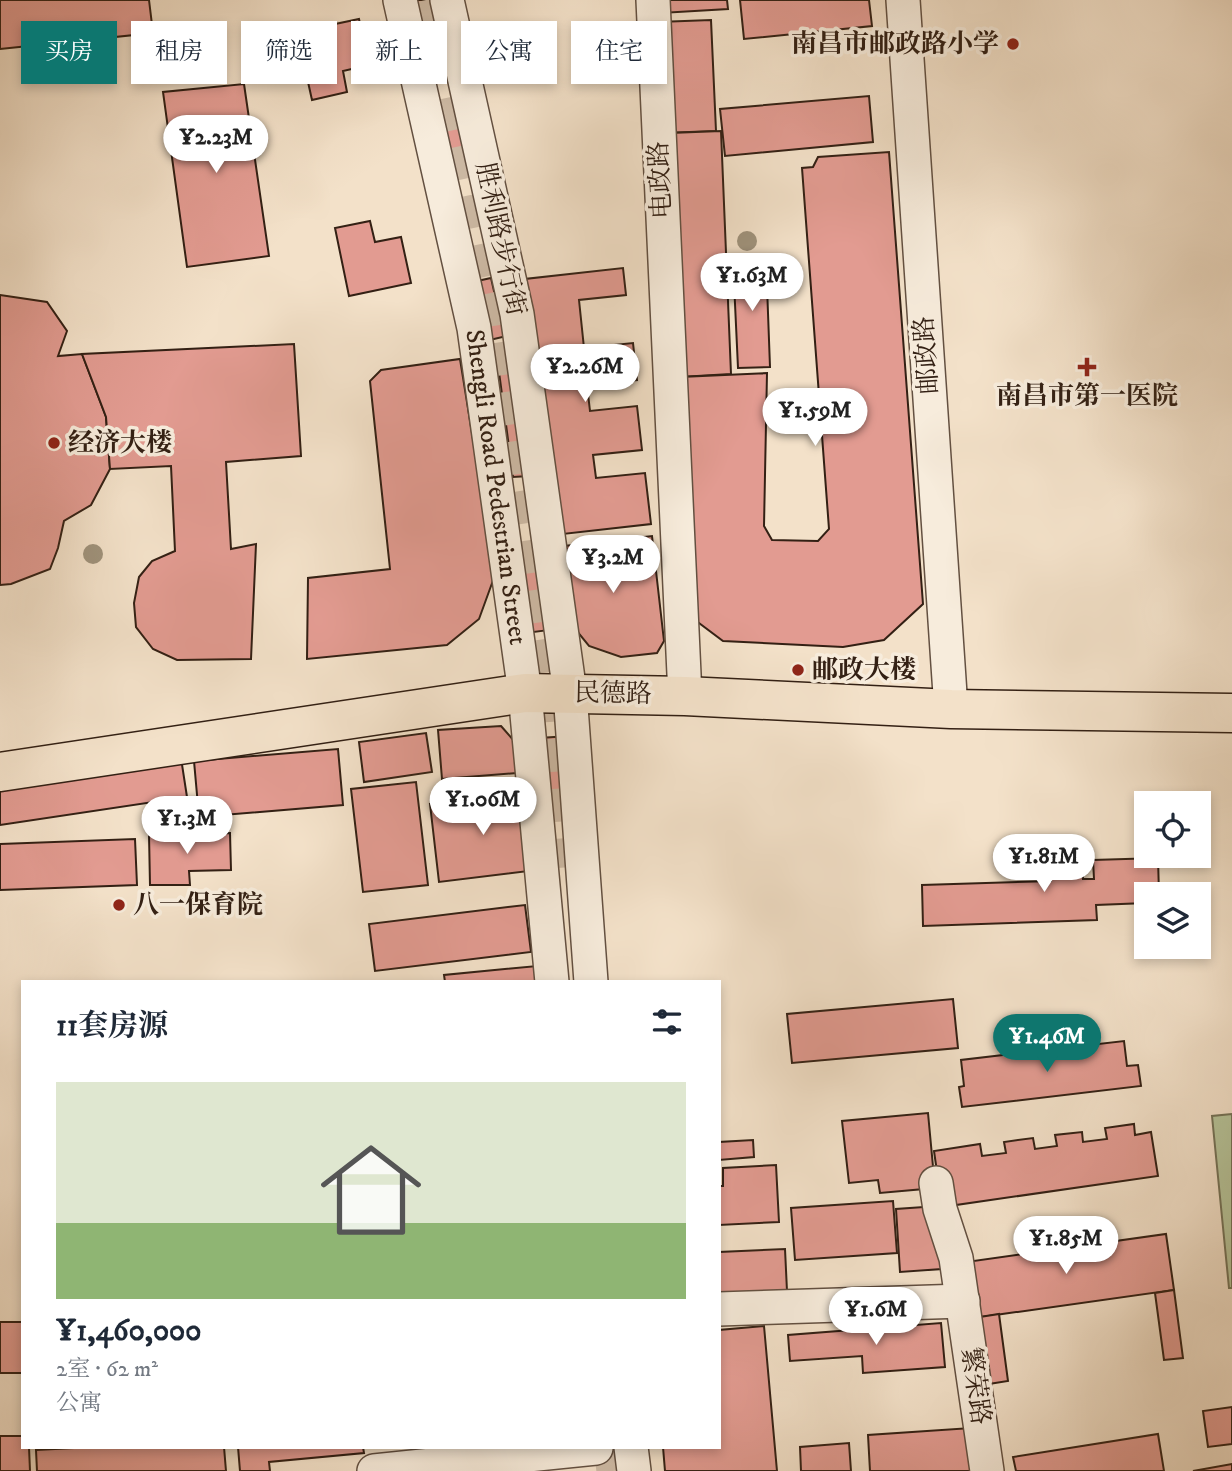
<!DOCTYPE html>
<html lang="zh">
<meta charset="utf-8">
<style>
body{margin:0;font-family:"IM FELL DW Pica","Noto Serif SC",serif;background:#f2f2f3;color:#1f2937;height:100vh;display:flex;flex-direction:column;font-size:26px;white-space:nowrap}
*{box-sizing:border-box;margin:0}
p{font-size:23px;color:#747a83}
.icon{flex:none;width:38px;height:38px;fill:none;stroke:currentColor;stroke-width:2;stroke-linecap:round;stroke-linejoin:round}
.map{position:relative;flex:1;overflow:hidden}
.sheet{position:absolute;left:21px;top:980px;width:700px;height:469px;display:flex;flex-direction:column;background:#fff;border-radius:0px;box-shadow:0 4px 10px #0003}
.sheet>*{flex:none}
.banner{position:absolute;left:21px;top:21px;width:700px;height:63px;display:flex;gap:14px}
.fabs{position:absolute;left:1134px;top:791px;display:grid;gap:14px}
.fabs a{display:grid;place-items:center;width:77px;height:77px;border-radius:0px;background:#fff;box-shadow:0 4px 10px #0003;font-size:35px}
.price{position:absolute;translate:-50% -60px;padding:0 16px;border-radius:24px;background:#fff;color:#222;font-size:23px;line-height:46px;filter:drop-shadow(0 2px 4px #0008)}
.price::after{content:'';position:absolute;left:50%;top:42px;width:21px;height:16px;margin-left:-10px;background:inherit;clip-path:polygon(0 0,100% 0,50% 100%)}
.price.current{background:#0f766e;color:#fff}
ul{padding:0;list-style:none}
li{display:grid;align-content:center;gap:14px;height:371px;padding:0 35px}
li span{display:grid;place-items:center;height:217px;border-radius:0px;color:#555}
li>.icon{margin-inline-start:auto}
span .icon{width:126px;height:126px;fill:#fffc;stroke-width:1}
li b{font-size:30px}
h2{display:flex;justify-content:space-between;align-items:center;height:84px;padding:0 35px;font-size:30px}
.pill{padding:0 24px;border-radius:0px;background:#fff;box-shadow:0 4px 10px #0003;font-size:24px;line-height:63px}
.pill.current{background:#0f766e;color:#fff}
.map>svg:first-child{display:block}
.pitch{fill:#b6c49a;stroke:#747257;stroke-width:2}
.building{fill:#e29b91;stroke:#332014;stroke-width:2}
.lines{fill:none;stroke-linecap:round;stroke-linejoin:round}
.minor-tunnel{stroke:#cdbaa5;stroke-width:33;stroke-dasharray:33 17;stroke-linecap:butt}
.minor-casing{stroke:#635041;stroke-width:36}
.major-casing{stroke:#332014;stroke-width:41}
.minor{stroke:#f7ecdc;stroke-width:33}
.major{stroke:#f3e1c9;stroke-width:38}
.tree{fill:#9f927b}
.poi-dot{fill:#8f2418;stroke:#f7ecdc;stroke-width:2.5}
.labels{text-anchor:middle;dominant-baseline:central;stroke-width:7;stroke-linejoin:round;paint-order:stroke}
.poi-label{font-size:26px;font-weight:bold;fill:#332014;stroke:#f7ecdc;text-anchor:start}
.street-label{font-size:26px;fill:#332014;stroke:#f7ecdc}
</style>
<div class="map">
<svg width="1232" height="1471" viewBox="0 0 1232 1471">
<rect width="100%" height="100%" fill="#f3e1c9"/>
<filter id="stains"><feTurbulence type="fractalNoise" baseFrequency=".00286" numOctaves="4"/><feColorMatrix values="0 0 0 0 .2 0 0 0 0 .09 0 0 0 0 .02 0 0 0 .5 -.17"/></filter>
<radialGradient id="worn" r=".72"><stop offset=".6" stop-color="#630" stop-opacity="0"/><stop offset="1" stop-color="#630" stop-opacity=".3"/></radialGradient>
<!-- pitch -->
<polygon class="pitch" points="1232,1114 1232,1288 1229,1288 1212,1116"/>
<!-- building -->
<g class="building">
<polygon points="0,0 149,0 153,33 0,49"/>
<polygon points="413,0 436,0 445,41 424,46"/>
<polygon points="660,0 727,0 728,9 661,13"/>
<polygon points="740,0 869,0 872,26 744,39"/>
<polygon points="359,19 369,65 343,71 347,92 312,100 297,32"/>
<polygon points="711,20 716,131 663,133 658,22"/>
<polygon points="445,52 447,64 429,68 426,55"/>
<polygon points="244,84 269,256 187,267 163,92"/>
<polygon points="869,96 873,142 725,156 720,109"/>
<polygon points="455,101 470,157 447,161 437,106"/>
<polygon points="721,131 731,374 680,377 670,133"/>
<polygon points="889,152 923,604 884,640 843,647 723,641 687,614 680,377 767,373 764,526 772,540 818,541 829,529 802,168 813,167 818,157"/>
<polygon points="370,221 375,242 401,237 411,283 349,296 335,228"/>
<polygon points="766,259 770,367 738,368 733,261"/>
<polygon points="623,268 626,295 579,300 584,348 633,343 637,380 587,385 590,411 637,406 642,450 593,455 596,478 645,473 651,524 563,534 525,279"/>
<polygon points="491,278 494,291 500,290 504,308 481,313 483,323 507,318 511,335 481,342 468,283"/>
<polygon points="0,295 47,302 67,331 58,356 82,354 106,417 110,469 91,505 64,521 58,548 50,569 11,584 0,585"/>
<polygon points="294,344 301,456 226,462 231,549 256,544 251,659 177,660 153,649 136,627 134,603 139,577 152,561 175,551 171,466 110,469 106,417 82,354"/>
<polygon points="506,347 508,364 487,366 485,349"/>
<polygon points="460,359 495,575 479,619 447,645 307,659 308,578 390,569 370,381 381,370"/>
<polygon points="509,368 529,476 513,477 499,372"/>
<polygon points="537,497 539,517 511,520 509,500"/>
<polygon points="652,536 664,641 657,653 621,657 589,646 563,614 556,547"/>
<polygon points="547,560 557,629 526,633 516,565"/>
<polygon points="501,726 515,742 517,773 442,779 438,730"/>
<polygon points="426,733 432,772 364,782 359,742"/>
<polygon points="568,736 574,805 547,808 540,738"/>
<polygon points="338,749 343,805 199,817 194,761"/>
<polygon points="181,758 187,797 0,825 0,785"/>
<polygon points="416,782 428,885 363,892 351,789"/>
<polygon points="527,793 537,870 439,882 430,804"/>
<polygon points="230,833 231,870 189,871 190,885 150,885 149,834"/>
<polygon points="135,839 137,885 0,890 0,844"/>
<polygon points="1082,851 1083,879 1094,879 1093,860 1158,858 1159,894 1146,894 1146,903 1096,905 1097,920 923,926 922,885 1051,881 1051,852"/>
<polygon points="525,905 531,952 375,971 369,924"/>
<polygon points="537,966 538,982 445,982 444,975"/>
<polygon points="953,999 958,1048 792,1063 787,1014"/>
<polygon points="1124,1041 1127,1066 1138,1065 1141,1086 962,1107 959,1087 964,1086 961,1060"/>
<polygon points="928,1113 935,1188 880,1193 878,1180 849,1183 842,1121"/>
<polygon points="1134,1124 1135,1135 1151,1132 1158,1176 942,1207 934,1151 980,1144 982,1156 1006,1153 1004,1142 1033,1138 1035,1149 1057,1146 1055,1135 1082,1132 1083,1142 1107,1139 1105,1128"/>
<polygon points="753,1140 754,1157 719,1160 719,1142"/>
<polygon points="776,1165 779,1222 719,1225 719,1186 723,1186 723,1168"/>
<polygon points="893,1201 897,1253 795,1260 791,1208"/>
<polygon points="938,1206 942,1269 900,1272 896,1209"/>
<polygon points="1166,1234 1174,1290 967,1319 959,1263"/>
<polygon points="785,1249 787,1291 719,1294 719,1252"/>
<polygon points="1174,1290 1183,1358 1164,1360 1155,1293"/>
<polygon points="999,1314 1008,1381 976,1386 967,1319"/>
<rect x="0" y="1322" width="23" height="51"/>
<polygon points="941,1323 945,1367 863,1373 862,1356 790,1361 788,1335"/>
<polygon points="764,1326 777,1471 665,1471 663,1447 719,1447 719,1330"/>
<polygon points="1232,1407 1232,1444 1208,1447 1203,1411"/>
<polygon points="971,1428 975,1471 870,1471 868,1435"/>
<polygon points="1158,1434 1164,1471 1016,1471 1013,1457"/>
<polygon points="0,1436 23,1436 23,1447 29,1447 30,1471 0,1471"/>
<polygon points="849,1443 851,1471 801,1471 800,1447"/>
<polygon points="93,1447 224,1447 226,1471 37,1471 36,1450"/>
<polygon points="238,1447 363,1447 364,1453 269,1462 270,1471 240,1471"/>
<polygon points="1232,1464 1232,1471 1193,1471"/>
</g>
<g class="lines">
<!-- minor-tunnel -->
<g class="minor-tunnel">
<polyline points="426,0 494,321 544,664 557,868"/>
<polyline points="610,1447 613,1471"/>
</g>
<defs>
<g id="minor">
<path id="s1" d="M400,0L474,328L525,693L552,982"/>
<polyline points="447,0 517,314 570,693 591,982"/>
<polyline points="653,0 685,696"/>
<polyline points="903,0 951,709"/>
<polyline points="936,1183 940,1209 956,1258 987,1471"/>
<polyline points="719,1309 963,1301"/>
<polyline points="631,1447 634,1471"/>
<polyline points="374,1471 596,1448"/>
</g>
<polyline id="major" points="0,772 525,693 685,696 951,709 1232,713"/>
</defs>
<!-- minor casing -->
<use href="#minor" class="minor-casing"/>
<!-- major casing -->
<use href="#major" class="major-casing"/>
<!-- minor -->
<use href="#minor" class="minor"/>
<!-- major -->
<use href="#major" class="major"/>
</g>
<!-- trees -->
<g class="tree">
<circle cx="747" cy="241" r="10"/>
<circle cx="93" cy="554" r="10"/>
</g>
<!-- markers -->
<g class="poi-dot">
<circle cx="1013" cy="44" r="7"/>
<path d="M1083.5 356.5h7v7h7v7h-7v7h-7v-7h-7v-7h7z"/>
<circle cx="54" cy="443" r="7"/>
<circle cx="798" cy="670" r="7"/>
<circle cx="119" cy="905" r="7"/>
</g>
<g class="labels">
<!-- poi labels -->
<g class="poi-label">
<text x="999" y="44" text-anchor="end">南昌市邮政路小学</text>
<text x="1087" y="396" text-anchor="middle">南昌市第一医院</text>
<text x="68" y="443">经济大楼</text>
<text x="812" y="670">邮政大楼</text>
<text x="133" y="905">八一保育院</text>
</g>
<!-- street labels -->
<g class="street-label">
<text transform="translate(661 180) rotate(-93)">电政路</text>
<text transform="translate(500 239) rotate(78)">胜利路步行街</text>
<text transform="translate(927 355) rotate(-94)">邮政路</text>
<text stroke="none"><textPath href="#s1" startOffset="497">Shengli Road Pedestrian Street</textPath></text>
<text transform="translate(613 694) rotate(1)">民德路</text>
<text transform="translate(975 1386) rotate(82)">繁荣路</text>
</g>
</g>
<rect width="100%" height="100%" filter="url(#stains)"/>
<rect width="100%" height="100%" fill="url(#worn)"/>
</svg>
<div class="fabs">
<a><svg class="icon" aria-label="locate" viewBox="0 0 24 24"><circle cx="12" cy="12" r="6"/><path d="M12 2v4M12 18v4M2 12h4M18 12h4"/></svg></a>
<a><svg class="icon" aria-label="layers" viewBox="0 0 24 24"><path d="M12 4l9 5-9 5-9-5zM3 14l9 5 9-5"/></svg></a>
</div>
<b class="price" style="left:216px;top:175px">¥2.23M</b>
<b class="price" style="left:752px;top:313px">¥1.63M</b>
<b class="price" style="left:585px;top:404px">¥2.26M</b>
<b class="price" style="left:815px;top:448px">¥1.59M</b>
<b class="price" style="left:613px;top:595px">¥3.2M</b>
<b class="price" style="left:483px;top:837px">¥1.06M</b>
<b class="price" style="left:187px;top:856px">¥1.3M</b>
<b class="price" style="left:1044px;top:894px">¥1.81M</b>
<b class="price current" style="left:1047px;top:1074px">¥1.46M</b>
<b class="price" style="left:1066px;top:1276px">¥1.85M</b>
<b class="price" style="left:876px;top:1347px">¥1.6M</b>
<div class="banner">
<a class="pill current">买房</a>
<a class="pill">租房</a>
<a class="pill">筛选</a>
<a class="pill">新上</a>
<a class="pill">公寓</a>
<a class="pill">住宅</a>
</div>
<section class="sheet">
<h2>11套房源<svg class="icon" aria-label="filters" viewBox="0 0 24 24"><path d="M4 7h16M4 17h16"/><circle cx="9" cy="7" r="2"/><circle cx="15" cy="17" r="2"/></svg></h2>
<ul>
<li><span style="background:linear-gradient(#dfe7d0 65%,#8fb573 0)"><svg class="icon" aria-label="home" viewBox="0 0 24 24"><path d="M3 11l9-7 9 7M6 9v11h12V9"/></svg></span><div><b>¥1,460,000</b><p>2室 · 62 m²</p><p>公寓</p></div></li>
</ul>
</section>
</div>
